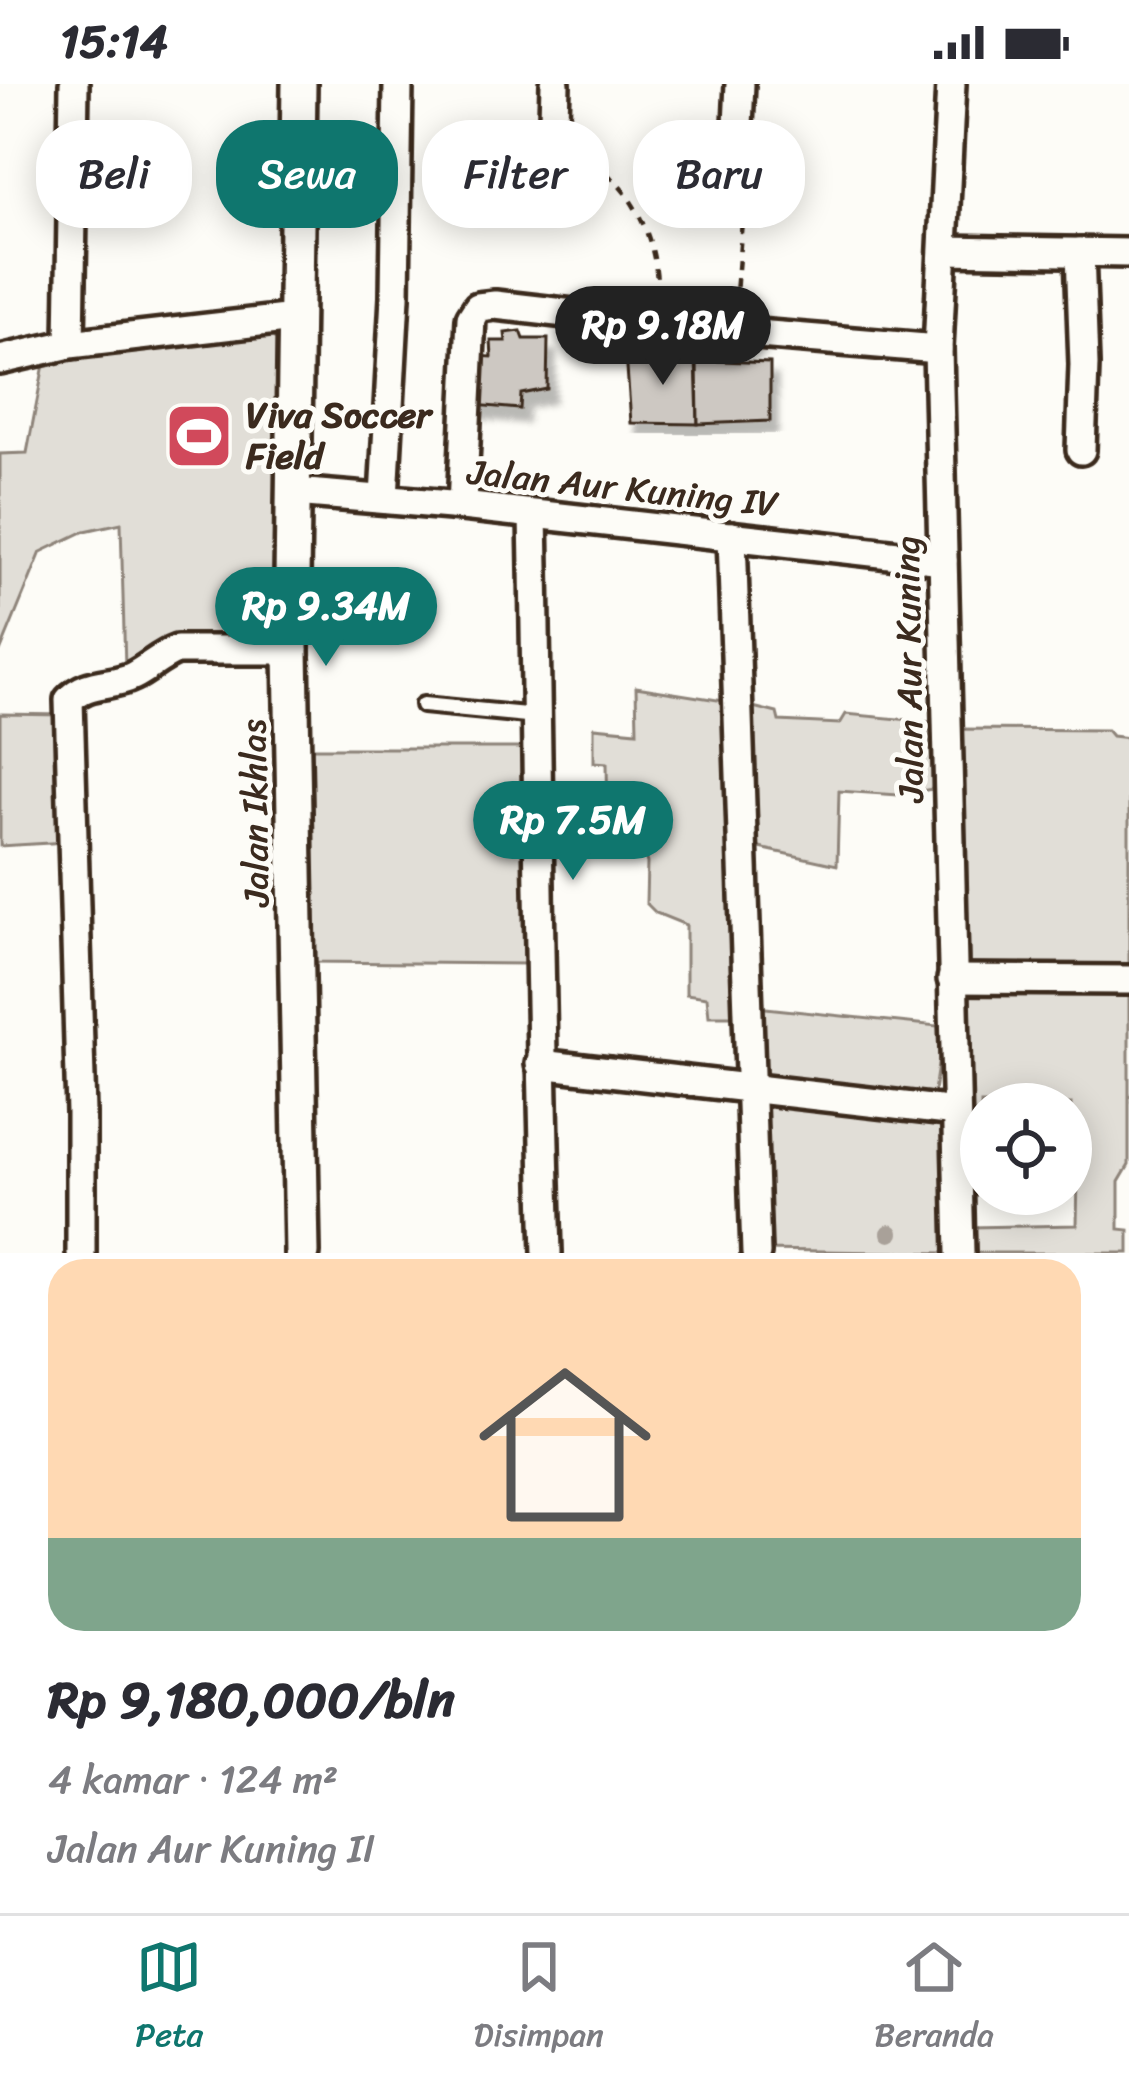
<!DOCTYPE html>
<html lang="id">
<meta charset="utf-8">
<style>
body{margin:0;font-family:Sriracha,sans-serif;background:#f7f7f7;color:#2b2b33;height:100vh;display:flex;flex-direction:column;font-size:45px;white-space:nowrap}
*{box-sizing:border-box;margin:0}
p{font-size:39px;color:#7c7c81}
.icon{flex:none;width:66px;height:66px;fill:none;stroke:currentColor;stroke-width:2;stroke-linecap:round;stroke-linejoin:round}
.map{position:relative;height:1169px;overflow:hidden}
.sheet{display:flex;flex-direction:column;background:#fff;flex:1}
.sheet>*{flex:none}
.guide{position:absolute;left:36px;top:36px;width:1059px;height:108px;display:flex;gap:24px}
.buttons{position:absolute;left:960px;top:999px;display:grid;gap:24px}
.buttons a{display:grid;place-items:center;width:132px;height:132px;border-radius:50%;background:#fff;box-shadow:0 6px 30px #0003;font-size:60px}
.price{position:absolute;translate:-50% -102px;padding:0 27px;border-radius:42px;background:#0f766e;color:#fff;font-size:39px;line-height:78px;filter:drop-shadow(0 3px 6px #0008)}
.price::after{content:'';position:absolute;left:50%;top:72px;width:36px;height:27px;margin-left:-18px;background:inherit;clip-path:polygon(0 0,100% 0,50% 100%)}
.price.current{background:#222;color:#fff}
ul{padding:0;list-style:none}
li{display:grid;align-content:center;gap:24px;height:636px;padding:0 48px}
li span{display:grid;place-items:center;height:372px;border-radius:36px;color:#555}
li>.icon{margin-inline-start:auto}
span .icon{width:216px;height:216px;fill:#fffc;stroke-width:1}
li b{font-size:51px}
.pill{padding:0 42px;border-radius:48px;background:#fff;box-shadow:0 6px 30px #0003;font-size:42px;line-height:108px}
.pill.current{background:#0f766e;color:#fff}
.status{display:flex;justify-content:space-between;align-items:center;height:84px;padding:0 60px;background:#fff;direction:ltr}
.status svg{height:33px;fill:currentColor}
.menu{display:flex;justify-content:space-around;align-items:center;height:168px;border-top:3px solid #e1e1e2;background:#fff;font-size:33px;color:#7c7c81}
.menu a{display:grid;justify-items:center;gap:6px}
.menu .current{color:#0f766e}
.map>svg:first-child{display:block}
.green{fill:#e1ded7;stroke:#8e847a;stroke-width:3}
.building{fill:#cdc8c2;stroke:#3b2a1e;stroke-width:3;filter:url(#shadow)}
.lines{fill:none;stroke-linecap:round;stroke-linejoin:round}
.service-casing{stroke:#3b2a1e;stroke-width:22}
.minor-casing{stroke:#3b2a1e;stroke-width:36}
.tertiary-casing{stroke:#3b2a1e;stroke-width:42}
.path{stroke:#3b2a1e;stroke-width:4.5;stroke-dasharray:9 9;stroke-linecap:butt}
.service{stroke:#fdfcf7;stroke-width:14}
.minor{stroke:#fdfcf7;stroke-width:27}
.tertiary{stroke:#fdfcf7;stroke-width:33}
.tree{fill:#a9a199}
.labels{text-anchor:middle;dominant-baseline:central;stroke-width:10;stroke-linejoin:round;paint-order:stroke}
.poi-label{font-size:36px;font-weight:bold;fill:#3b2a1e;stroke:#fdfcf7;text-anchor:start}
.street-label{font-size:36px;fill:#3b2a1e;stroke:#fdfcf7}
</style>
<div class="status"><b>15:14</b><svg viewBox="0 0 49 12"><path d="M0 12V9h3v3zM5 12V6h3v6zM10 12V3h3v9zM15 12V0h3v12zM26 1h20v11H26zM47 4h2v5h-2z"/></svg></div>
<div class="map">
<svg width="1129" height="1169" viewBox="0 0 1129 1169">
<defs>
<filter id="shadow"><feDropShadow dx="7" dy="13" stdDeviation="3" flood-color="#0004"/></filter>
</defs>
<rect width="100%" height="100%" fill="#fdfcf7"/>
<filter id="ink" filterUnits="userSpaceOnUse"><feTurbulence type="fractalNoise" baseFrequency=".00833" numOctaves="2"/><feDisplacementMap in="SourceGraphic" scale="24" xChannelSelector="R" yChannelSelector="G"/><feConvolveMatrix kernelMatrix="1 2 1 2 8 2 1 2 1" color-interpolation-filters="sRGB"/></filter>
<g filter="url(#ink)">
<!-- green -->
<g class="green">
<polygon points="248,251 272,251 280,261 277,537 272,555 125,585 121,439 85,447 41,468 0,568 0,370 27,369 45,275"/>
<polygon points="636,603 724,617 736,932 709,932 707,913 686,910 686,841 656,829 646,819 647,779 642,763 608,739 607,679 594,678 594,643 637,647"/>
<polygon points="753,623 777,629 779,637 840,640 846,630 932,638 932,705 899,711 839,707 837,781 755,763"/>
<polygon points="0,630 64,631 66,758 0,762"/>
<polygon points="955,645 1107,646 1112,652 1129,654 1129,887 963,887"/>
<polygon points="303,664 529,664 530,880 310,878"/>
<polygon points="970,902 1129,904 1129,1081 1119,1098 1119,1145 1129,1146 1129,1169 972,1169 971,1143 1077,1141 1078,1092 1071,1092 1071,1020 981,1020 981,1095 966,1095 962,919"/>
<polygon points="756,923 938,942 939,974 933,1014 758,997"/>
<polygon points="759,1015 941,1036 947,1169 762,1166"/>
</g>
<!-- building -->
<g class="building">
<polygon points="521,247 524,255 548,255 547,305 521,310 520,325 474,321 477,272 492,273 491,257 506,257 505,249"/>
<polygon points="650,264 684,267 683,273 696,273 698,340 631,339 626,270 646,272"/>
<polygon points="697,276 770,279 770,337 698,340"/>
</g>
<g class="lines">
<defs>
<polyline id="service" points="423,621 537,632"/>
<g id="minor">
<polyline points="951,0 938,265 960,1169"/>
<polyline points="738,41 740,0"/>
<polyline points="553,71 555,0"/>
<polyline points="944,166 1129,169"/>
<polyline points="1080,168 1084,281 1081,366"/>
<polyline points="70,260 74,0"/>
<polyline points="0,276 70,260 294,234"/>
<polyline points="295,408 462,422 943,476"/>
<polyline points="384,414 395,213 398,0"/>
<polyline points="462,422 471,234 478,223 495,221 721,247 938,265"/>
<path d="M533,431C538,677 539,923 547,1169"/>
<polyline points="732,452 756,1169"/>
<polyline points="952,895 1129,896"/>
<polyline points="540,980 956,1028"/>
<path d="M81,1169V1029L69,616C87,596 111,603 133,592C149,584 160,572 177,566H291"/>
</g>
<polyline id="tertiary" points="299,0 291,566 302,1169"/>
</defs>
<!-- service casing -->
<use href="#service" class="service-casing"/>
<!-- minor casing -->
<use href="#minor" class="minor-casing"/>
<!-- tertiary casing -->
<use href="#tertiary" class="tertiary-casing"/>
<!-- path -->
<g class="path">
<path d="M576,72C631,91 660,160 657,213"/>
<polyline points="735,221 742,137 740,65"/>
</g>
<!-- service -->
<use href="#service" class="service"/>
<!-- minor -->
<use href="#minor" class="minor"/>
<!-- tertiary -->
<use href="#tertiary" class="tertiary"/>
</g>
<!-- trees -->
<circle class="tree" cx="890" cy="1149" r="9"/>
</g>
<!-- icons -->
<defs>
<symbol id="stadium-square" viewBox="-11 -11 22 22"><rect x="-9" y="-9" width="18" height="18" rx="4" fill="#d1495b" stroke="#fdfcf7"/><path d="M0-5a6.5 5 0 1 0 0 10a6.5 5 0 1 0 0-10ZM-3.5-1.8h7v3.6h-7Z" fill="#fff"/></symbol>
</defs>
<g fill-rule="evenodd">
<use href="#stadium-square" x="161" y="314" width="76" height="76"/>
</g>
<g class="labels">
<!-- poi labels -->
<g class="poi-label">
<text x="246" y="331">Viva Soccer<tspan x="246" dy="41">Field</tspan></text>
</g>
<!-- street labels -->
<g class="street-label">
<text transform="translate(623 404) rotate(6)">Jalan Aur Kuning IV</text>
<text transform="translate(909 585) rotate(-91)">Jalan Aur Kuning</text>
<text transform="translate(255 729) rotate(-91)">Jalan Ikhlas</text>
</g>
</g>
</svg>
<div class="buttons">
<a><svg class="icon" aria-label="locate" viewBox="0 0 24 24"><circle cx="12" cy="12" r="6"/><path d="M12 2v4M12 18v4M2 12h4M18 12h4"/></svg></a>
</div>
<b class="price current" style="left:663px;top:304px">Rp 9.18M</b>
<b class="price" style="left:326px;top:585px">Rp 9.34M</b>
<b class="price" style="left:573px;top:799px">Rp 7.5M</b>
<div class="guide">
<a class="pill">Beli</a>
<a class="pill current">Sewa</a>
<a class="pill">Filter</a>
<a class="pill">Baru</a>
</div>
</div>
<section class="sheet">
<ul>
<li><span style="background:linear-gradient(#ffd9b3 75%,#7fa58c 0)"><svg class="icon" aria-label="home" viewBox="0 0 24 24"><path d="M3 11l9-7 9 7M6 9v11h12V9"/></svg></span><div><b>Rp 9,180,000/bln</b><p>4 kamar · 124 m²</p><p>Jalan Aur Kuning II</p></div></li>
</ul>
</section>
<nav class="menu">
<a class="current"><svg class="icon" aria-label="map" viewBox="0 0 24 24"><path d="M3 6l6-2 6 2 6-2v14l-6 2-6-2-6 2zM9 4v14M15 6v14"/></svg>Peta</a>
<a><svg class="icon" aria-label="saved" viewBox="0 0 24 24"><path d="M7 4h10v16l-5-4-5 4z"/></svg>Disimpan</a>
<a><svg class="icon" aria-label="home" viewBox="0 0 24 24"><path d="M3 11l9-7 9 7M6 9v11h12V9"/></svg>Beranda</a>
</nav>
